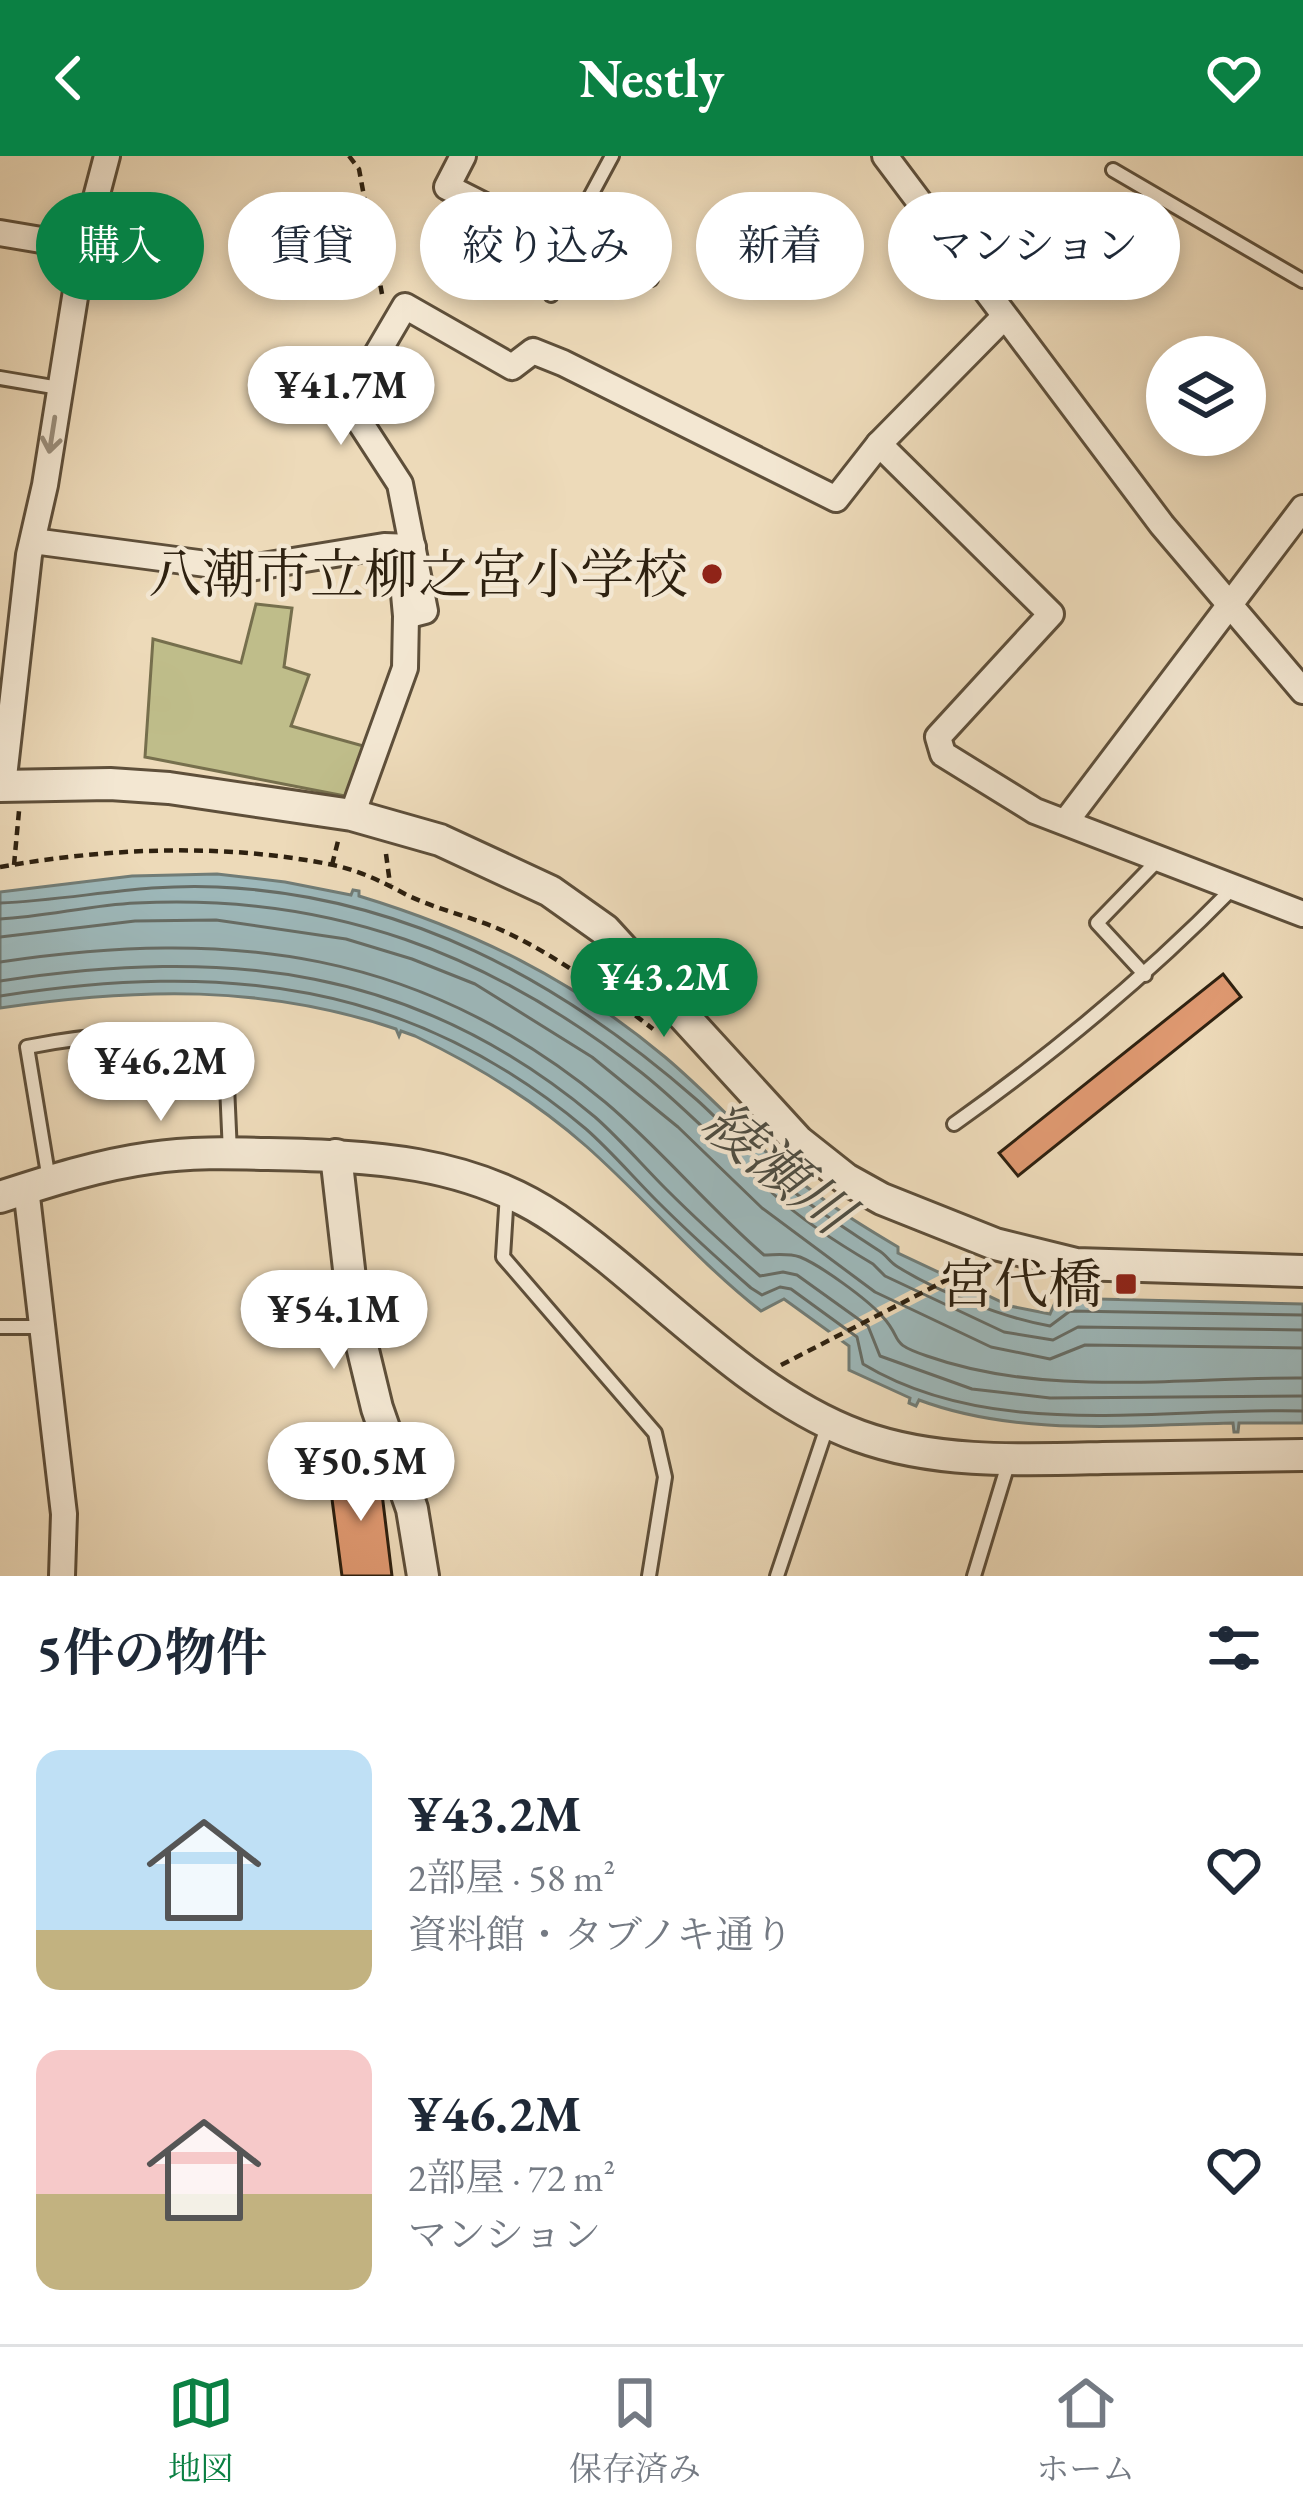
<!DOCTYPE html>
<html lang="ja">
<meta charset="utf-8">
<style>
body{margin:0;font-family:"EB Garamond","Noto Serif JP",serif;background:#f2f2f3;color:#1f2937;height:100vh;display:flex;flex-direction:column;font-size:45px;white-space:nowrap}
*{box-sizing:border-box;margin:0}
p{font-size:39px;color:#747a83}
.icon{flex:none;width:66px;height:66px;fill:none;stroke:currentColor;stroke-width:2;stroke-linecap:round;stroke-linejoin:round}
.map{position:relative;height:1420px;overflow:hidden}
.side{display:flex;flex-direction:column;background:#fff;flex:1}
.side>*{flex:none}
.banner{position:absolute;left:36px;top:36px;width:1233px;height:108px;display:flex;gap:24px}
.buttons{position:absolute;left:1146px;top:180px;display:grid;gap:24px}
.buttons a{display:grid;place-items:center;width:120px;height:120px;border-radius:50%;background:#fff;box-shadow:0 6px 18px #0003;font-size:60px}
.price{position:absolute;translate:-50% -102px;padding:0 27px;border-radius:42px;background:#fff;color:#222;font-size:39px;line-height:78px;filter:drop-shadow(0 3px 6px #0008)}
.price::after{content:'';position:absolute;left:50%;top:72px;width:36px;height:27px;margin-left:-18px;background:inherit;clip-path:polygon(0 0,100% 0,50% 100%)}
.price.selected{background:#0b8043;color:#fff}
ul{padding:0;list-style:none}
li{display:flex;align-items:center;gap:36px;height:300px;padding:0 36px}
li span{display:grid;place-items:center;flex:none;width:336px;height:240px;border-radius:24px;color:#555}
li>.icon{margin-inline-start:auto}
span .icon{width:144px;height:144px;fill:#fffc;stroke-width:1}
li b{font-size:51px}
h2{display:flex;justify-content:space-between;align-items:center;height:144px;padding:0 36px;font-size:51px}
.tag{padding:0 42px;border-radius:54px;background:#fff;box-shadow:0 6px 18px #0003;font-size:42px;line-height:108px}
.tag.selected{background:#0b8043;color:#fff}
header{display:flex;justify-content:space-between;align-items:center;height:156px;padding:0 36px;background:#0b8043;color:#fff;font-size:54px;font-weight:700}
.tab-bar{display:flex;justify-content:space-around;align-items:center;height:168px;border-top:3px solid #e0e1e3;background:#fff;font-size:33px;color:#747a83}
.tab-bar a{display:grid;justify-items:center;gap:6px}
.tab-bar .selected{color:#0b8043}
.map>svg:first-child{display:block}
.green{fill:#bfbd8a;stroke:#766f4d;stroke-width:3}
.water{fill:#9db8ba;stroke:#717c76;stroke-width:3}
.pier{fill:#eddab9}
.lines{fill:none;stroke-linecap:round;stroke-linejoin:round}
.shore{stroke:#666c65;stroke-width:3}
.building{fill:#df9971;stroke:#2e2110;stroke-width:3}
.service-casing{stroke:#5e4f3a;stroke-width:18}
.minor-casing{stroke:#5e4f3a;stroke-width:30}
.tertiary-casing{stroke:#5e4f3a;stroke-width:36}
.path{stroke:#2e2110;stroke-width:4.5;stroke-dasharray:9 6;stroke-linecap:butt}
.service{stroke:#f3e7d2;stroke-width:12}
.minor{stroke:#f3e7d2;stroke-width:24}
.tertiary{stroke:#f3e7d2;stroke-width:30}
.oneway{stroke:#9a8e7b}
.poi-dot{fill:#8f2418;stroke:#f3e7d2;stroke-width:4.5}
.labels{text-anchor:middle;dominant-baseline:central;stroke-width:9;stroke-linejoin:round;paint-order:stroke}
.poi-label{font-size:54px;fill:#2e2110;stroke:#f3e7d2;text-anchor:end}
.water-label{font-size:57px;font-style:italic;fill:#4f4e43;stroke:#f3e7d2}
</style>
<header><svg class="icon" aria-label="back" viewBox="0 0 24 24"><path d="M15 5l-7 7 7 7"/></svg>Nestly<svg class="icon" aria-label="heart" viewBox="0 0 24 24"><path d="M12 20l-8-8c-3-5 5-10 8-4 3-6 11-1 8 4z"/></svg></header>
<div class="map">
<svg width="1303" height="1420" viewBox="0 0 1303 1420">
<rect width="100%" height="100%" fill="#eddab9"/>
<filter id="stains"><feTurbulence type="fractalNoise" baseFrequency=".00167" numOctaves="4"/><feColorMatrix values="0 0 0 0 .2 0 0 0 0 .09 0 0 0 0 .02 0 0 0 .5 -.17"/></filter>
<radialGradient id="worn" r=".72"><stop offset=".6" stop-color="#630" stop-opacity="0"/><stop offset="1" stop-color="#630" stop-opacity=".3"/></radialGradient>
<!-- green -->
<polygon class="green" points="256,448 292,452 284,511 309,519 291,570 367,591 345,640 145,601 153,483 241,507"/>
<!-- water -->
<path class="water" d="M217,718L285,726L351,739L353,734L359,735V740C474,775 572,823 665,901C709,938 748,982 792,1019C825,1047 861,1069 898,1091V1097L1010,1150L1050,1158L1057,1142L1303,1148V1267H1239L1238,1276H1234L1233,1267C1129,1269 1018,1281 919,1244L916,1250L909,1247L910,1242L849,1214V1190L784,1143L761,1155C697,1105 646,1043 586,990C535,945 476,909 415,880L401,875L399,880L396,873C264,828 136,832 0,852V736L132,720Z"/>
<!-- pier -->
<polygon class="pier" points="948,1115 964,1122 836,1188 824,1179"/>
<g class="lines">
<!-- shore -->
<g class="shore">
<path d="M0,747C73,744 144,727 217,731C403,739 559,823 697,944C726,970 752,1000 782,1026C812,1052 845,1072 878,1094C887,1099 889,1106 898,1111C938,1136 1004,1162 1050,1170L1070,1155L1303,1159"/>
<path d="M0,763C45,761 90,749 136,747C330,737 490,797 642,917C687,953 726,995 769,1034C800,1063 836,1086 873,1108L885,1120L1004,1176L1053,1184L1078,1171L1303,1174"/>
<polyline points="0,781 135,765 216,764 346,783 412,803 475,828 592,901 678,971 762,1052 875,1136 991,1191 1050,1203 1085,1189 1303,1192"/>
<path d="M0,806C230,772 420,793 605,946C661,993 708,1051 764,1099C775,1099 788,1097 800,1101C820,1109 867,1143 882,1160C905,1185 886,1186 927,1200C1046,1242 1179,1221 1303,1222"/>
<path d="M0,825C226,791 414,809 595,961C620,983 642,1009 666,1033C696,1063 728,1092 760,1120L783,1116L797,1119L868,1170L880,1200L972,1233L1050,1242L1303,1240"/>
<path d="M0,840C222,806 408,823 586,973C611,995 633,1021 657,1045C687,1075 719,1104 751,1132L762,1139L780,1131L791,1133L857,1181L863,1208C992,1286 1160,1251 1303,1255"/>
</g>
</g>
<!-- building -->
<g class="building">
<polygon points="1223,818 1241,841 1018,1020 999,997"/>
<polygon points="379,1313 392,1420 342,1420 329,1320"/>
</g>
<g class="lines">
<defs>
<g id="service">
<polyline points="1113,14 1303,125"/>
<polyline points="568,85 651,123"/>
<polyline points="551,139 569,80 612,0"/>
<polyline points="0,222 59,232"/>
<polyline points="1145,819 1097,767 1159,703"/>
<path d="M954,968C1054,897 1146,821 1232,733"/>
<path d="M49,1024L27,891C93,878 159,872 225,885L230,997"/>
<polyline points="507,1037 503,1101 655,1277 665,1321 649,1420"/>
<polyline points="0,1171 41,1171"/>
<polyline points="777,1420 828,1268"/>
<polyline points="974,1420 1009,1305"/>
</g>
<g id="minor">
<polyline points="463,0 447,31 566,91"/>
<polyline points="885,0 1162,369 1303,535"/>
<polyline points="0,77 83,91"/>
<polyline points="879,288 1051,458 938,581 943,598 1035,655 1303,758"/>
<polyline points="33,385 244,413 384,390 413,391"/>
<polyline points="406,460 425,455 400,328 352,254 351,242 405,150 512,211 533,195 563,207 836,343 879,288 1004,161"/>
<polyline points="3,630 29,399 45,329 83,91 107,0"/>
<polyline points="352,659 405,512 406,460 401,405"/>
<polyline points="1067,664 1303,352"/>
<polyline points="26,1032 64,1358 62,1420"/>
</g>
<g id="tertiary">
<polyline points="0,630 110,628 169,632 352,659 440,684 550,735 605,774 798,985 846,1023 882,1043 995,1088 1076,1108 1303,1115"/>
<polyline points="336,999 354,1157 377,1252 412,1353 423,1420"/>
<path d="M0,1041C49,1025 99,1009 150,1002C189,996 229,997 268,998C370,1000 469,1004 556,1063C655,1131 745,1238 859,1280C936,1308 1022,1304 1103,1302C1169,1301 1236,1300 1303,1299"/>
</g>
</defs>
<!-- service casing -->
<use href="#service" class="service-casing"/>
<!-- minor casing -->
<use href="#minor" class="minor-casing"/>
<!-- tertiary casing -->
<use href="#tertiary" class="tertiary-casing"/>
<!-- path -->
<g class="path">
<polyline points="349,0 359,13 382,138"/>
<polyline points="386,698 390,728"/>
<polyline points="14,709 19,655"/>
<polyline points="332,709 338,685"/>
<path d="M0,711C107,692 221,687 328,708C356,713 381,725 405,738C435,753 469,760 499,773C555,798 605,836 653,873"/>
<polyline points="781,1209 974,1110"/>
</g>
<!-- service -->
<use href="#service" class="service"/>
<!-- minor -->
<use href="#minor" class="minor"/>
<!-- tertiary -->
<use href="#tertiary" class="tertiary"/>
</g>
<!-- one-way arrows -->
<defs><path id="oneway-shaft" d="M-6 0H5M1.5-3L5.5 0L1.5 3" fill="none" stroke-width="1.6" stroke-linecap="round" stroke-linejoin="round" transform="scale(3)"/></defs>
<use class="oneway" href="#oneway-shaft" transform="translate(52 279) rotate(99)"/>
<!-- markers -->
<g class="poi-dot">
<circle cx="712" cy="418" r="12"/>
<rect x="1114" y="1116" width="24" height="24" rx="6"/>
</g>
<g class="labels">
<!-- poi labels -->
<g class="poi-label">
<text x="688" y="418">八潮市立柳之宮小学校</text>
<text x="1102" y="1128">宮代橋</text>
</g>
<!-- water labels -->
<g class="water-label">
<text transform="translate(778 1011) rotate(39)">綾瀬川</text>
</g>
</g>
<rect width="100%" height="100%" filter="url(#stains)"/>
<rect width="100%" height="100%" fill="url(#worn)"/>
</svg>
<div class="buttons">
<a><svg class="icon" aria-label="layers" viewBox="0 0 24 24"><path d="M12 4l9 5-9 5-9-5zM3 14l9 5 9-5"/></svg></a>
</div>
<b class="price" style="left:341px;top:292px">¥41.7M</b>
<b class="price selected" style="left:664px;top:884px">¥43.2M</b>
<b class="price" style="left:161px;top:968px">¥46.2M</b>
<b class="price" style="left:334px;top:1216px">¥54.1M</b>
<b class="price" style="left:361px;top:1368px">¥50.5M</b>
<div class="banner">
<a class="tag selected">購入</a>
<a class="tag">賃貸</a>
<a class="tag">絞り込み</a>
<a class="tag">新着</a>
<a class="tag">マンション</a>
</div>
</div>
<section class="side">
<h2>5件の物件<svg class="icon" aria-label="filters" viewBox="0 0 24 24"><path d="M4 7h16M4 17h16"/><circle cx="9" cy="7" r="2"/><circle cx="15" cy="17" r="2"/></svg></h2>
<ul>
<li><span style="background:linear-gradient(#bfe0f5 75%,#c2b280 0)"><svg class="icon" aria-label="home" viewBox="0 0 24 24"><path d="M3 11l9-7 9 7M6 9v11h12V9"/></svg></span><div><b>¥43.2M</b><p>2部屋 · 58 m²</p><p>資料館・タブノキ通り</p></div><svg class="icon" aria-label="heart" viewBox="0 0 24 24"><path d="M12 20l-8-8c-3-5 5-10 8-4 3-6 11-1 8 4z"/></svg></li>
<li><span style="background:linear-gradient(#f6c9c9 60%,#c2b280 0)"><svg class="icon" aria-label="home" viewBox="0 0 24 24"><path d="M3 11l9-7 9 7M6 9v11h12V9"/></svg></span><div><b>¥46.2M</b><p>2部屋 · 72 m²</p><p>マンション</p></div><svg class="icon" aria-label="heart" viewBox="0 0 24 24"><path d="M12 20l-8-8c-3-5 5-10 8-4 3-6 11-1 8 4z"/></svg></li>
</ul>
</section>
<nav class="tab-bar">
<a class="selected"><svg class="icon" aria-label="map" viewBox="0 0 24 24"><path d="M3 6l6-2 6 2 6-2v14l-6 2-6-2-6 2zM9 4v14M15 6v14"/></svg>地図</a>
<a><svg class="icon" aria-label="saved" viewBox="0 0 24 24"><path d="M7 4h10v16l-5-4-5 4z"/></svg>保存済み</a>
<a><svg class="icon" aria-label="home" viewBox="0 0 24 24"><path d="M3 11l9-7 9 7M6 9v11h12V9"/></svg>ホーム</a>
</nav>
